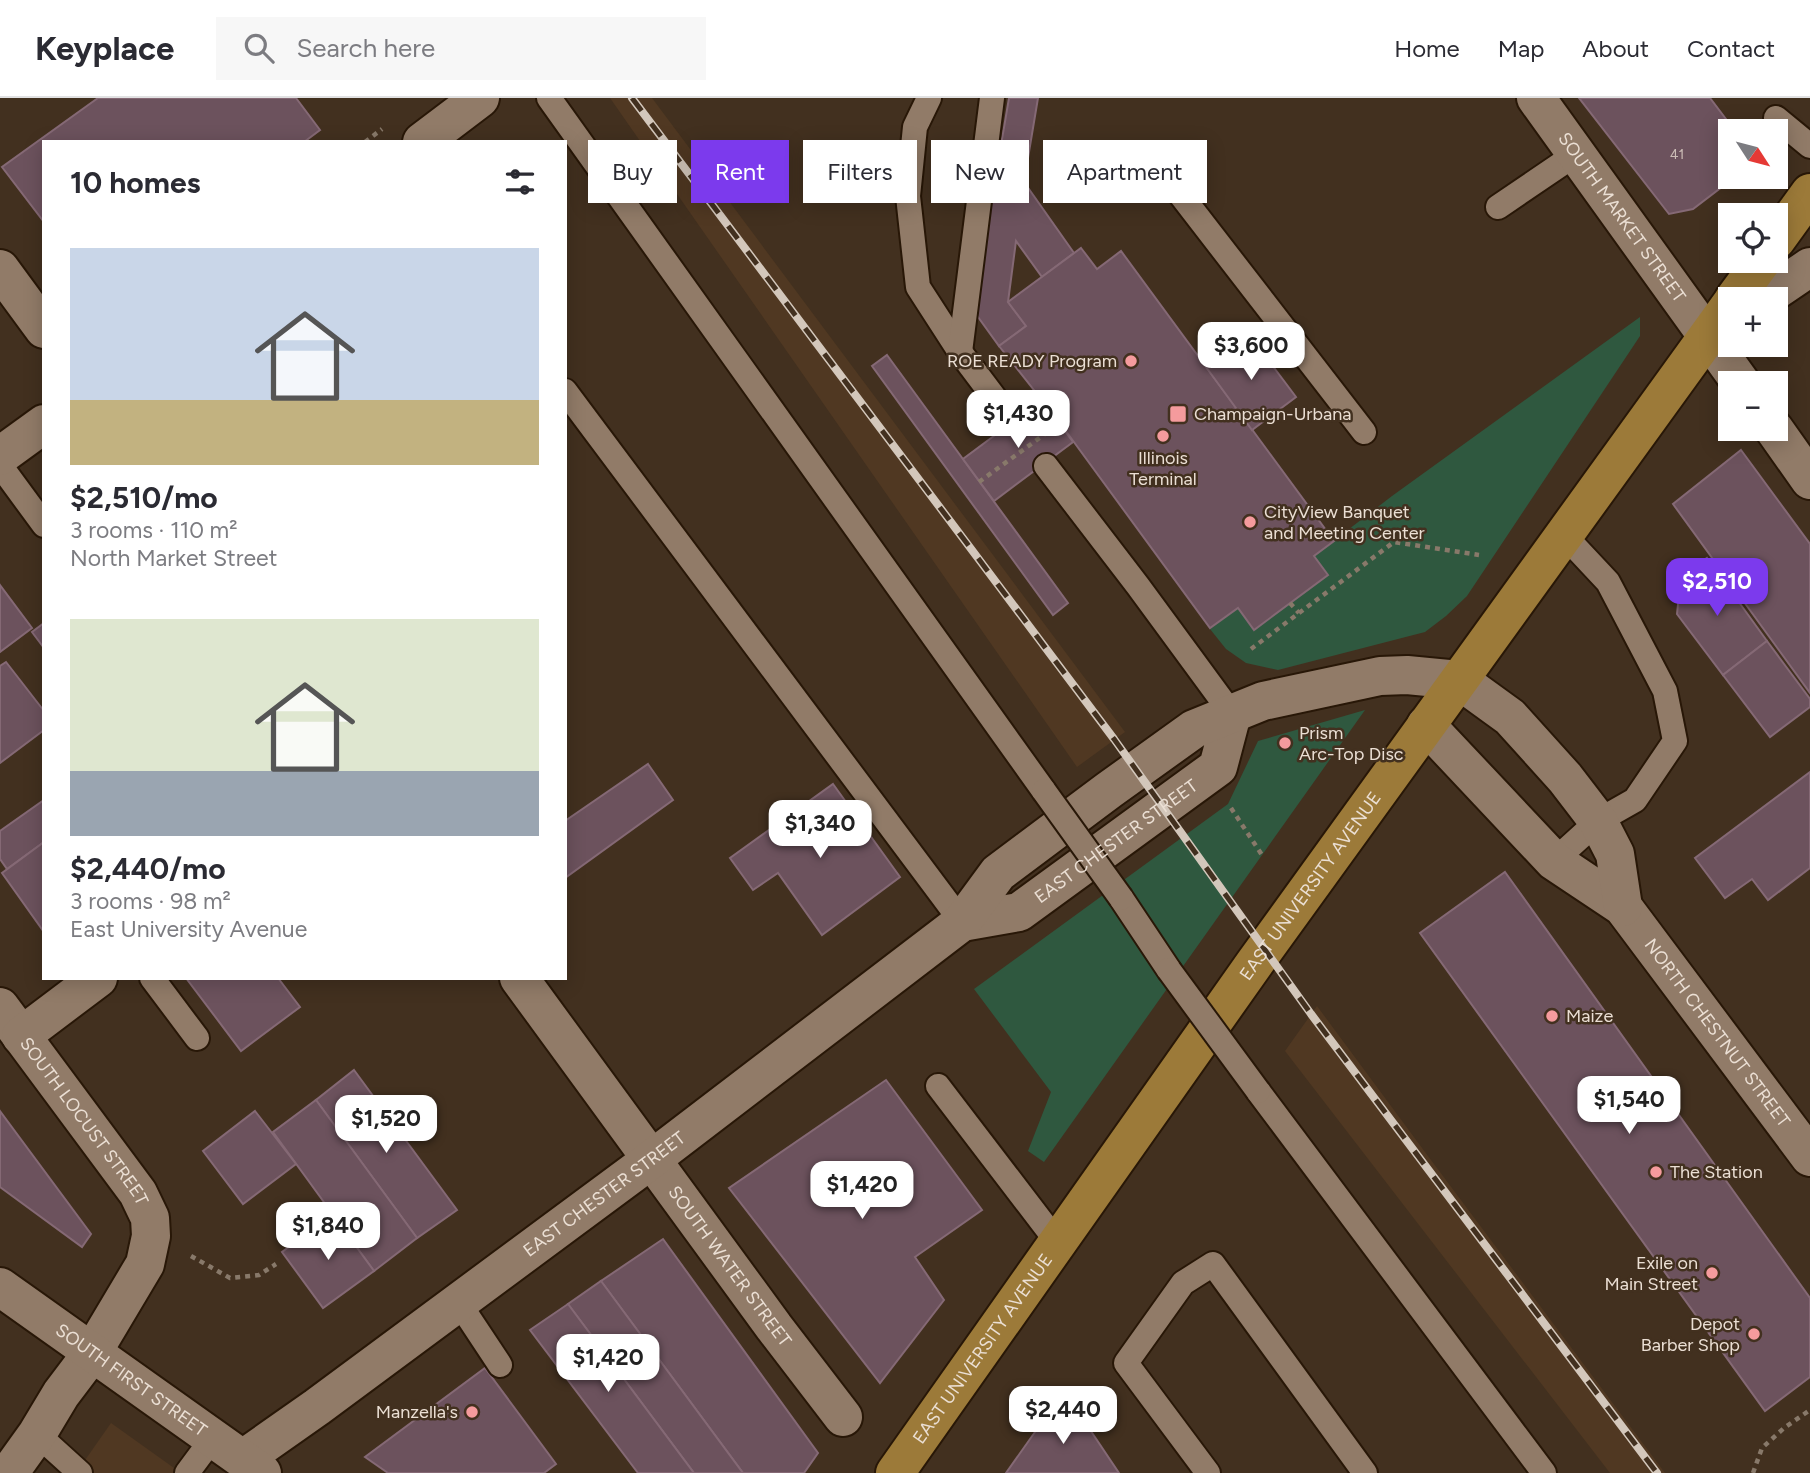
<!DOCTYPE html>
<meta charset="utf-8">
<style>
body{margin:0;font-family:Figtree,sans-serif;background:#f7f7f7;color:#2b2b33;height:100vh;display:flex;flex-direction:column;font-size:26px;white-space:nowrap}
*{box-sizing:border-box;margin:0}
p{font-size:23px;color:#7c7c81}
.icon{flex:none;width:38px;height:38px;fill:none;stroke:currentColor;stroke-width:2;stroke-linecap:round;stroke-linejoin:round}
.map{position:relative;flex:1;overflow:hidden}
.sheet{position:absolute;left:42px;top:42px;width:525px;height:840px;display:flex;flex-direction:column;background:#fff;border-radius:0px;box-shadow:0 4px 18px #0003}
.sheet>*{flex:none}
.guide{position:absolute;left:588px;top:42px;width:665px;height:63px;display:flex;gap:14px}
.needle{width:46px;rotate:126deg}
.tools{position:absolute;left:1718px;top:21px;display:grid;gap:14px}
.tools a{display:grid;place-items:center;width:70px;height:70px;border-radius:0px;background:#fff;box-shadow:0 4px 18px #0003;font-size:35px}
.price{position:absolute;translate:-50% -60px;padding:0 16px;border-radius:14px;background:#fff;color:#222;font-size:23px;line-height:46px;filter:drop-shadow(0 2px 4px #0008)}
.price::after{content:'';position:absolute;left:50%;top:42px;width:21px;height:16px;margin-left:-10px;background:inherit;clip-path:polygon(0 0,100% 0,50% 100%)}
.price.active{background:#7c3aed;color:#fff}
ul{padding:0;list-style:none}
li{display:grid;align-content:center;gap:14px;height:371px;padding:0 28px}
li span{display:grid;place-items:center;height:217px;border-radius:0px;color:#555}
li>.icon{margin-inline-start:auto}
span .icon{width:126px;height:126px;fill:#fffc;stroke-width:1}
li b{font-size:30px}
h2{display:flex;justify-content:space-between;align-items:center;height:84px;padding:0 28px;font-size:30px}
.tag{padding:0 24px;border-radius:0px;background:#fff;box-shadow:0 4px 18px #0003;font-size:24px;line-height:63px}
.tag.active{background:#7c3aed;color:#fff}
header{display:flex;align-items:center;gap:42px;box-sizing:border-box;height:98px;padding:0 35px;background:#fff;border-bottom:2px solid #e1e1e2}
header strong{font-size:33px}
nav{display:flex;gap:38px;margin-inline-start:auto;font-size:24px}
.search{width:490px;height:63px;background:#f7f7f7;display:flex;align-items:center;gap:18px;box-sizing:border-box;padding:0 24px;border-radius:0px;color:#7c7c81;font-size:26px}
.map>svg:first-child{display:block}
.built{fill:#503822}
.green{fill:#2f583f}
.building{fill:#6c525d;stroke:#856975;stroke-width:2}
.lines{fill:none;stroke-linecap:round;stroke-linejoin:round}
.service-casing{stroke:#281707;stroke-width:28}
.minor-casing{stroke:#281707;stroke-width:42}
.tertiary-casing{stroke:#281707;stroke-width:42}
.primary-casing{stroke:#281707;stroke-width:42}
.path{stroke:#88796a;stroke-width:4.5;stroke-dasharray:5 5;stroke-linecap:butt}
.service{stroke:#917b68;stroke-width:24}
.minor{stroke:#917b68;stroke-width:38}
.tertiary{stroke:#917b68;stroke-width:38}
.primary{stroke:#9c7a39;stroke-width:38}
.rail-casing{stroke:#d3c7bb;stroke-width:8}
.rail{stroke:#42301f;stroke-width:5;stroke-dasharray:16;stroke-linecap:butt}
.service-bridge-casing{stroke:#281707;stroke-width:28;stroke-linecap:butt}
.path-bridge{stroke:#88796a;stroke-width:4.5;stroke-dasharray:5 5;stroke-linecap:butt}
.service-bridge{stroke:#917b68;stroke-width:24}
.poi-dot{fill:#f59b9d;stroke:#42301f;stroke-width:2.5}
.labels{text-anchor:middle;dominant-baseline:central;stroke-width:5;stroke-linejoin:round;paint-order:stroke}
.number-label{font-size:14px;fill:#cbbcb6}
.street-label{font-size:18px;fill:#ebdfd4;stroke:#42301f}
.poi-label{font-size:18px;fill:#ebdfd4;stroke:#42301f;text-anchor:start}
</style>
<header>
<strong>Keyplace</strong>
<div class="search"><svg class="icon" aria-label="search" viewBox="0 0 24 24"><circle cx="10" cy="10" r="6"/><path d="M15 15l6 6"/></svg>Search here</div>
<nav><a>Home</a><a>Map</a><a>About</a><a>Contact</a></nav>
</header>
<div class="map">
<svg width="1810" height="1375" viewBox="0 0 1810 1375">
<rect width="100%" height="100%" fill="#42301f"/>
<!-- built -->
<g class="built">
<polygon points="610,0 652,0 1125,634 1077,669"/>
<polygon points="1317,908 1425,1054 1665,1375 1610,1375 1285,953"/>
<polygon points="111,1325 181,1375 76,1375"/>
</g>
<!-- green -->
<g class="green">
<polygon points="1640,219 1640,238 1467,498 1446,518 1425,534 1278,572 1246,565 1226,551 1210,531 1238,510 1290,505 1328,477 1314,458 1392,398"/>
<polygon points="1365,612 1044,1064 1028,1053 1051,994 974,891 1228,706 1258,643"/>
</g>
<!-- building -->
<g class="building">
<polygon points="98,0 296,0 320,32 304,44 44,44 44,124 2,69"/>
<polygon points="1009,0 1038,0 1024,84 1074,155 1042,179 1016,143 1008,204 1026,228 999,248 973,212"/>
<polygon points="1579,0 1710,0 1735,33 1731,33 1731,79 1735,79 1693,111 1669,116"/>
<polygon points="1081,150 1097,171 1121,153 1334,443 1314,458 1328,477 1254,532 1238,510 1210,530 1060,325 999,248 1026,228 1008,204"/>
<polygon points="1248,235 1296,299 1252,332 1206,269"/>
<polygon points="887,257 1068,505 1053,517 872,268"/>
<polygon points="1042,302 1073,344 994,403 963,361"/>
<polygon points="1741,352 1810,446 1810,595 1673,406"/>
<polygon points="1707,460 1767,543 1723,577 1677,516 1681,478"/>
<polygon points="0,487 32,530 0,554"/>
<polygon points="44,525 44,550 32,534"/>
<polygon points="1767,543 1810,601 1810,609 1770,639 1723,577"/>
<polygon points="6,564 44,613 44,632 0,665 0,568"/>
<polygon points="648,666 673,702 565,780 565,723"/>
<polygon points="1810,674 1810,770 1768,802 1752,781 1725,800 1695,760"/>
<polygon points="833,686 900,779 822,837 778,775 753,792 730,760"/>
<polygon points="44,702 44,744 7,771 0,761 0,733"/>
<polygon points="44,744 44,834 2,775"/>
<polygon points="1505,774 1810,1200 1810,1279 1765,1313 1420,835"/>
<polygon points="186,880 278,880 300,909 241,953"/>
<polygon points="354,972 457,1112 417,1140 316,1002"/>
<polygon points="886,982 982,1112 915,1159 944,1202 880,1285 729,1090"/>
<polygon points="316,1002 417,1140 374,1173 273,1034"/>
<polygon points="0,1013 91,1136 82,1149 0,1089"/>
<polygon points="255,1013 296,1066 243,1106 203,1053"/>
<polygon points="333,1117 374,1173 323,1210 282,1154"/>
<polygon points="663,1141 818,1355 804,1375 743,1375 601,1183"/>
<polygon points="601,1183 743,1375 694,1375 568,1206"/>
<polygon points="568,1206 694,1375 638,1375 530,1232"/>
<polygon points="485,1270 556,1366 544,1375 388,1375 365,1359"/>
<polygon points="1064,1293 1119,1375 1006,1375"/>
</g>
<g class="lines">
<defs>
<g id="service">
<polyline points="549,0 1044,693"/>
<polyline points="929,0 915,29 908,98 918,189 960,254 1012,323"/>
<polyline points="1776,20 1810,48"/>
<polyline points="1170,83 1364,334"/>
<polyline points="1498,109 1576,56"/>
<polyline points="960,254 992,0"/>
<polyline points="565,293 962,824"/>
<polyline points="0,367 44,427"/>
<polyline points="1046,368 1138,488 1232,616"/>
<polyline points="1554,763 1598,723 1635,702 1675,643 1665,593 1608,484 1564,437"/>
<polyline points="1121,800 1169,872"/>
<polyline points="152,880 197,940"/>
<polyline points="938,988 1058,1145"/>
<polyline points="1258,993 1544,1375"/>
<polyline points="459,1205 500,1267"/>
<polyline points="37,1336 80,1375"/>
<polyline points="187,1375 213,1340"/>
<polyline points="1208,1375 1126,1265 1183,1185 1213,1166 1365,1375"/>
</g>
<g id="minor">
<path id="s1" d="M1536,0L1741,285"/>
<polyline points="0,171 44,231"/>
<polyline points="1763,201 1810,169"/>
<polyline points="1774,331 1810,382"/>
<path id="s2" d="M1426,627L1554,763L1623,809L1810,1059"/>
<path id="s3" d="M962,824L1019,814L1218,669L1232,616"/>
<path id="s4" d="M519,880L774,1229L843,1319"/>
<path id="s5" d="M0,909L138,1095L150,1120L151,1138L145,1166L92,1255L61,1296L37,1336L9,1375"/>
<polyline points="21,938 98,880"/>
<path id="s6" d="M243,1361L317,1309L652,1061L962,824L998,775L1109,692L1194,631L1263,603L1380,578L1407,577L1459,582L1510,619L1565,680L1598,723L1615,756L1623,809"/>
</g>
<g id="tertiary">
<polyline points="422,44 480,0"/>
<polyline points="0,358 44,326"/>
<path id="s7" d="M0,1189L262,1375"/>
</g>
<g id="primary">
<polyline points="1776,142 1810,95"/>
<polyline points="1734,201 1762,163"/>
<path id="s8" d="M895,1375L1254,866L1731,206"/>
</g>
</defs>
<!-- service casing -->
<use href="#service" class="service-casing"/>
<!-- minor casing -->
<use href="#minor" class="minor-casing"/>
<!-- tertiary casing -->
<use href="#tertiary" class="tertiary-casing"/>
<!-- primary casing -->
<use href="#primary" class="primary-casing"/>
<!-- path -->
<g class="path">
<polyline points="365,44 382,31"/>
<polyline points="1290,505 1299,515"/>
<polyline points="1251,551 1394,444 1479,457"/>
<polyline points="1231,710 1262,757"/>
<polyline points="191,1158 230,1180 259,1177 276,1166"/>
<polyline points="1753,1375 1762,1350 1784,1330 1810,1312"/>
</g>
<!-- service -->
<use href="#service" class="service"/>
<!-- minor -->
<use href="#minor" class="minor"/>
<!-- tertiary -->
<use href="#tertiary" class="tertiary"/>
<!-- primary -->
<use href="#primary" class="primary"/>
<defs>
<polyline id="rail" points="632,0 1114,641 1311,916 1657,1375"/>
</defs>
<!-- rail casing -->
<use href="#rail" class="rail-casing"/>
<!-- rail -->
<use href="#rail" class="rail"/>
<defs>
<g id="service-bridge">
<polyline points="1044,693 1121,800"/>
<polyline points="1169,872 1258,993"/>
</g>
</defs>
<!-- service-bridge casing -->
<use href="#service-bridge" class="service-bridge-casing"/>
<!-- path-bridge -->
<polyline class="path-bridge" points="979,384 1060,325"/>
<!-- service-bridge -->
<use href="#service-bridge" class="service-bridge"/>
</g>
<!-- markers -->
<g class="poi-dot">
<circle cx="1131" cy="263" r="7"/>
<rect x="1169" y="307" width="18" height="18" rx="3.5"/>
<circle cx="1163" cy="338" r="7"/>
<circle cx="1250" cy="424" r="7"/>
<circle cx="1285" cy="645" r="7"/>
<circle cx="1552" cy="918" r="7"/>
<circle cx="1656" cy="1074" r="7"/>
<circle cx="1712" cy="1175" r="7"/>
<circle cx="1754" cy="1236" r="7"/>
<circle cx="472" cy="1314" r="7"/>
</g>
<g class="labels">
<!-- number labels -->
<g class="number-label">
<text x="1677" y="56">41</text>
</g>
<!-- street labels -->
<g class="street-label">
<text stroke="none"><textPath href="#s1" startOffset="147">SOUTH MARKET STREET</textPath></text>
<text stroke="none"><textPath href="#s3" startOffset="178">EAST CHESTER STREET</textPath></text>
<text stroke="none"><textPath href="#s8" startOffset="719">EAST UNIVERSITY AVENUE</textPath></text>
<text stroke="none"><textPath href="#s2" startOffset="427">NORTH CHESTNUT STREET</textPath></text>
<text stroke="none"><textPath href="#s5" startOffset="142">SOUTH LOCUST STREET</textPath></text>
<text stroke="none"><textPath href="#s6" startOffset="448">EAST CHESTER STREET</textPath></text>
<text stroke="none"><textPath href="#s4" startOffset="357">SOUTH WATER STREET</textPath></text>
<text stroke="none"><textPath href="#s8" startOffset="152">EAST UNIVERSITY AVENUE</textPath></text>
<text stroke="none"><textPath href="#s7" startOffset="161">SOUTH FIRST STREET</textPath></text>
</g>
<!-- poi labels -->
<g class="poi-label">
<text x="1117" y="263" text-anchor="end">ROE READY Program</text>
<text x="1194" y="316">Champaign-Urbana</text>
<text x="1163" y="360" text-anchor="middle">Illinois<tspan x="1163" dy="21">Terminal</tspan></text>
<text x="1264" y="414">CityView Banquet<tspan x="1264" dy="21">and Meeting Center</tspan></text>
<text x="1299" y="635">Prism<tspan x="1299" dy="21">Arc-Top Disc</tspan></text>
<text x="1566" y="918">Maize</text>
<text x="1670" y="1074">The Station</text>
<text x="1698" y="1165" text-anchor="end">Exile on<tspan x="1698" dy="21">Main Street</tspan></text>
<text x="1740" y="1226" text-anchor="end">Depot<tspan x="1740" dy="21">Barber Shop</tspan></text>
<text x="458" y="1314" text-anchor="end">Manzella's</text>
</g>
</g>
</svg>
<div class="tools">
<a><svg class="needle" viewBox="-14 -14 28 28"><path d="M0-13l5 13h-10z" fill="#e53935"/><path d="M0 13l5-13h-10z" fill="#7c7c81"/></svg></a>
<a><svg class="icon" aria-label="locate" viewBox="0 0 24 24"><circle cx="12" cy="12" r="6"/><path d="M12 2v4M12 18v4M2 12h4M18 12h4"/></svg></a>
<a>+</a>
<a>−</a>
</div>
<b class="price" style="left:1251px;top:284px">$3,600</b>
<b class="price" style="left:1018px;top:352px">$1,430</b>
<b class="price active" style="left:1717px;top:520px">$2,510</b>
<b class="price" style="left:820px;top:762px">$1,340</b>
<b class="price" style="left:1629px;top:1038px">$1,540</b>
<b class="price" style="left:386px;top:1057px">$1,520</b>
<b class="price" style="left:862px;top:1123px">$1,420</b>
<b class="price" style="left:328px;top:1164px">$1,840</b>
<b class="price" style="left:608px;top:1296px">$1,420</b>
<b class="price" style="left:1063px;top:1348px">$2,440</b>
<div class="guide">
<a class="tag">Buy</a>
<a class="tag active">Rent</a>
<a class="tag">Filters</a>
<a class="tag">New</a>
<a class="tag">Apartment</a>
</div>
<section class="sheet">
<h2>10 homes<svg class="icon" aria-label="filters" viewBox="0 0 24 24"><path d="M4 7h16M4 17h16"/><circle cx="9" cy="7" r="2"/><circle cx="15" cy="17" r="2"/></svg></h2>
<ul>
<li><span style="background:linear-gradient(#c9d6e8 70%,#c2b280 0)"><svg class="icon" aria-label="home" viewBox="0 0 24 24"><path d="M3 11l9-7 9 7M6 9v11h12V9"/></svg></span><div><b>$2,510/mo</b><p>3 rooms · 110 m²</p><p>North Market Street</p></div></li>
<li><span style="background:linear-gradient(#dfe7d0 70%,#9aa5b1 0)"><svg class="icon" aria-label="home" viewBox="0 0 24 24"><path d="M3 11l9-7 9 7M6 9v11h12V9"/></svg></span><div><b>$2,440/mo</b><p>3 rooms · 98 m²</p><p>East University Avenue</p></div></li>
</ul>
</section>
</div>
